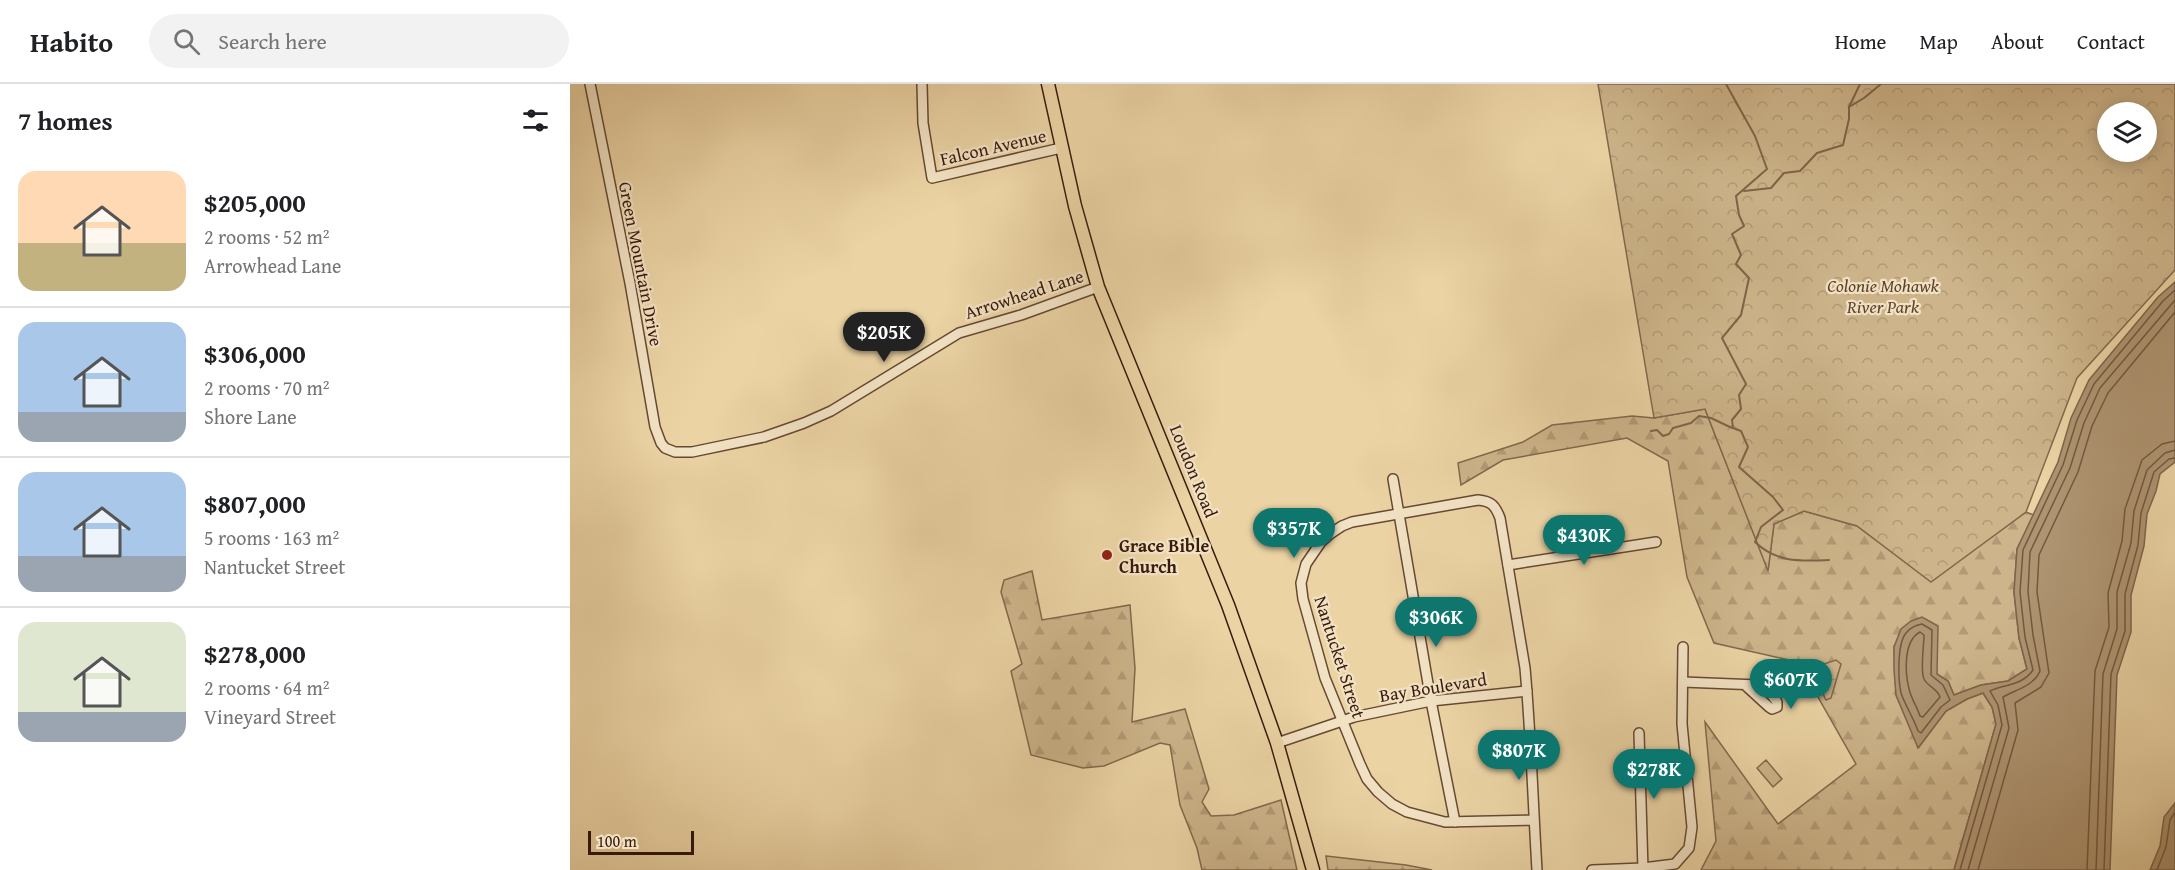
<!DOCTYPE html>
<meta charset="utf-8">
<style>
body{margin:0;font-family:"Gentium Book Plus",serif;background:#f2f2f2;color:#202124;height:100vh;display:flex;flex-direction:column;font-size:22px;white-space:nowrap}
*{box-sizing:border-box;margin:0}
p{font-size:20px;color:#757577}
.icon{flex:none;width:33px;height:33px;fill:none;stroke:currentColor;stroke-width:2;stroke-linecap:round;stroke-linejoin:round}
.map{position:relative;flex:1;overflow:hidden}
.details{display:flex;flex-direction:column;background:#fff;width:570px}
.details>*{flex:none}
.tools{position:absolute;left:1527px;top:18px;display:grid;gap:12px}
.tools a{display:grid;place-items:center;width:60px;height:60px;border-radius:50%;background:#fff;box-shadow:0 3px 15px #0003;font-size:30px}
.scale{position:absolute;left:18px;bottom:15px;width:106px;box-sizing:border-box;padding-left:6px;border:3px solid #391b0d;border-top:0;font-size:16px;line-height:21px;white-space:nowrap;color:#391b0d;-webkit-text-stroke:4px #f2e2c4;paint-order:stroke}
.price{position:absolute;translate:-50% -51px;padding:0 14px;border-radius:21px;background:#0f766e;color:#fff;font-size:20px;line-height:39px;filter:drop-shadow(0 2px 3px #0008)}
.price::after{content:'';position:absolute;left:50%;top:36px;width:18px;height:14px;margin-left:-9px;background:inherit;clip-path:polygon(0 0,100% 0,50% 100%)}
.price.current{background:#222;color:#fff}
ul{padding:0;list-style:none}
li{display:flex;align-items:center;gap:18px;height:150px;padding:0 18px}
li+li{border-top:2px solid #e0e0e0}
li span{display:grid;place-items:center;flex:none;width:168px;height:120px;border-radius:18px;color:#555}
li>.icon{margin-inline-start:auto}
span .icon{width:72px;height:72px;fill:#fffc;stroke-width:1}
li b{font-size:26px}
h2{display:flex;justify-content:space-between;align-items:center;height:72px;padding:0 18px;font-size:26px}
header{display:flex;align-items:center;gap:36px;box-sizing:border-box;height:84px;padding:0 30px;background:#fff;border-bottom:2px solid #e0e0e0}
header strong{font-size:28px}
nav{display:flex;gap:33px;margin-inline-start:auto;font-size:21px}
.search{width:420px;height:54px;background:#f2f2f2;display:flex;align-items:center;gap:15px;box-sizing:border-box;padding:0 21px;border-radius:33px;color:#757577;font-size:22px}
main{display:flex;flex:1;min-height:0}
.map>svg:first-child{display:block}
.forest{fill:url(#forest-firs);stroke:#83684c;stroke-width:1.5}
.wetland{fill:url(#wetland-marsh);stroke:#83684c;stroke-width:1.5}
.park{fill:url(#park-crowns);stroke:#83684c;stroke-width:1.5;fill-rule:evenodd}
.garden{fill:#cdb48a;stroke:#83684c;stroke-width:1.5}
.water{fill:#ae9471;stroke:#7f6449;stroke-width:1.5}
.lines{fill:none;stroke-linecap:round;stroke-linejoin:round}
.shore{stroke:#74583f;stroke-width:1.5}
.stream{stroke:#7f6449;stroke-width:2}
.minor-casing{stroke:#664933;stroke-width:12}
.major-casing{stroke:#391b0d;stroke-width:15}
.minor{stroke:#f2e2c4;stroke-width:9}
.major{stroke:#ebd3a4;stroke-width:12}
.poi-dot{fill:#8f2418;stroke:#f2e2c4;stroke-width:2}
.labels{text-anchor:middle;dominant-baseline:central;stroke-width:4.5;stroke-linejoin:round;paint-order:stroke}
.street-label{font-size:18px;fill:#391b0d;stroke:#f2e2c4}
.park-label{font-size:18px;font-style:italic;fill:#5e412c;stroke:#f2e2c4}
.poi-label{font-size:18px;font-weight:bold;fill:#391b0d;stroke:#f2e2c4;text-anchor:start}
</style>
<header>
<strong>Habito</strong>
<div class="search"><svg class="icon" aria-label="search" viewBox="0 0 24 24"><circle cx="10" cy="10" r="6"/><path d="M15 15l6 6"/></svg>Search here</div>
<nav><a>Home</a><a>Map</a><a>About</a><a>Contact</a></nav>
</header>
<main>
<section class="details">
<h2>7 homes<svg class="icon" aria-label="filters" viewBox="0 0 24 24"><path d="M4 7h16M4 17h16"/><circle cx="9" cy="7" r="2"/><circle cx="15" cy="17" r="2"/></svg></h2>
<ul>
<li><span style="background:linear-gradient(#ffd9b3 60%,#c2b280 0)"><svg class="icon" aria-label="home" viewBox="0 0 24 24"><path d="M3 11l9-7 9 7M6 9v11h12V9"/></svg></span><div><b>$205,000</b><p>2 rooms · 52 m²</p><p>Arrowhead Lane</p></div></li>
<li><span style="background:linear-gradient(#a9c7e8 75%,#9aa5b1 0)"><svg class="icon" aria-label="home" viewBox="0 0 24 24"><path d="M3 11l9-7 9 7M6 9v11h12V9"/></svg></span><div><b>$306,000</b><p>2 rooms · 70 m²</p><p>Shore Lane</p></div></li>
<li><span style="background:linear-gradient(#a9c7e8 70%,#9aa5b1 0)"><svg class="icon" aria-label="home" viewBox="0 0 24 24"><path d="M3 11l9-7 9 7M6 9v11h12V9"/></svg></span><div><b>$807,000</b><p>5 rooms · 163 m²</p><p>Nantucket Street</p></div></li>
<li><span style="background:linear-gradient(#dfe7d0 75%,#9aa5b1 0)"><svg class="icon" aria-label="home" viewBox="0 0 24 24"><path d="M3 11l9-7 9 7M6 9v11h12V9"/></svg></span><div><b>$278,000</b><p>2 rooms · 64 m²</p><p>Vineyard Street</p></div></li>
</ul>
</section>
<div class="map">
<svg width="1605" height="786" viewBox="0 0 1605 786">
<defs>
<pattern id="forest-firs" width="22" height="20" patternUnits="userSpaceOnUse" patternTransform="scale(1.5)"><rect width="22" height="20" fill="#cdb48a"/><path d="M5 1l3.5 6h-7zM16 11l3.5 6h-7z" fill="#b19a76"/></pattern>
<pattern id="wetland-marsh" width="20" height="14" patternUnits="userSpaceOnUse" patternTransform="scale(1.5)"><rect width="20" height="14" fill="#cdb48a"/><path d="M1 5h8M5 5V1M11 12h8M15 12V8" fill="none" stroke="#b19a76"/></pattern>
<pattern id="park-crowns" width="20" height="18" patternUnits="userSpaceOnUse" patternTransform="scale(1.5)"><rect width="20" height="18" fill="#cdb48a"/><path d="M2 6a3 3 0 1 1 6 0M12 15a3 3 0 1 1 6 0" fill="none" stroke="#b19a76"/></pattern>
</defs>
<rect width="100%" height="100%" fill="#ebd3a4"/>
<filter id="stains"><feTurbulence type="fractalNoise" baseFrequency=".00333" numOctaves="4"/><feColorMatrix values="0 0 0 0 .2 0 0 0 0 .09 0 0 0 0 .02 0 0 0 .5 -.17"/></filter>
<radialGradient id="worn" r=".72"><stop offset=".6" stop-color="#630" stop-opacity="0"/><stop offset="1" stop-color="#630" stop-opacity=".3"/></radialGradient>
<!-- forest -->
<g class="forest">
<polygon points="1135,325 1198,486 1204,440 1234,427 1287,442 1361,497 1456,428 1464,431 1447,465 1444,508 1449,554 1457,585 1438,597 1411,601 1384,611 1378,597 1324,563 1326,611 1349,663 1376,627 1397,615 1413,609 1422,623 1426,640 1384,786 1131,786 1146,757 1135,638 1208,740 1286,680 1228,578 1144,559 1117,493 1098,377 1057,354 933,376 891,401 888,379 953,358 982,341 1062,332 1084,334"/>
<polygon points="462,487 472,536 560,521 565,584 562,638 615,625 639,705 632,718 641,732 664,731 711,716 727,786 632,786 627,764 610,721 600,661 590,659 534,682 513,684 461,671 441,587 452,580 431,508 434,496"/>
<polygon points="756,772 836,781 862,786 758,786"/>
</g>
<!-- wetland -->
<path class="wetland" d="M1266,576L1271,580L1261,614L1256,616C1249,605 1253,592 1254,580Z"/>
<!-- park -->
<path class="park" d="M1028,0H1605V186L1507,294L1456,428L1361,498L1287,442L1234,427L1204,440L1198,487L1135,325L1084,334ZM1538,28H1576V68H1538Z"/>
<!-- garden -->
<polygon class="garden" points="1196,676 1212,695 1203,703 1187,684"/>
<!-- water -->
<g class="water">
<polygon points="1605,198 1605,378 1590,390 1586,407 1577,430 1574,462 1561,511 1561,548 1547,591 1540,786 1384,786 1426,640 1422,623 1413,609 1397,615 1376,627 1348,664 1326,611 1324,586 1324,563 1331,545 1341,537 1352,533 1368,542 1367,590 1378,597 1384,611 1411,601 1438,597 1457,585 1449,554 1444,508 1447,465 1488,378 1501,334 1519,296 1588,213"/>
<polygon points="1605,719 1605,786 1580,786 1590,762 1594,733"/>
</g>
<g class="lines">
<!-- shore -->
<g class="shore">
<path d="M1352,540L1362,546L1361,591L1373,601L1380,616L1371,623L1351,649L1348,647C1344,635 1335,621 1331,609C1328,595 1327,560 1336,549C1340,544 1346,541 1352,540Z"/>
<path d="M1350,548L1354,551C1354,562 1350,586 1354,595C1358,603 1367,604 1370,613L1353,633L1350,632C1347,623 1341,614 1339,605C1335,589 1333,557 1350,548Z"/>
<path d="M1390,786L1432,641L1428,621L1420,607C1434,600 1452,602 1463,586L1455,553L1450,508L1453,466L1493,381L1507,336L1524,300L1593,217L1605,206"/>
<path d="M1398,786L1439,644L1433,613C1445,606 1464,602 1470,587L1463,551L1458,508L1460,468L1500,384L1514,339L1530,304L1605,216"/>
<polyline points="1408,786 1448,646 1445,619 1471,603 1479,589 1467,508 1469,471 1508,388 1522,342 1538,309 1605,228"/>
<polyline points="1517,786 1525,587 1539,543 1538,509 1552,457 1555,425 1572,376 1592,360 1605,357"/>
<polyline points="1526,786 1533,590 1547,545 1547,508 1561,459 1564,427 1577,386 1595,369 1605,366"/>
<polyline points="1534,786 1541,590 1555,547 1555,510 1568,461 1571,429 1584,388 1599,375 1605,374"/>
<polyline points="1587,786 1596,763 1600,736 1605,728"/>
</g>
<!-- stream -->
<g class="stream">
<path d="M1156,0L1185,52L1197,85L1166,112L1169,131L1174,142L1162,150L1171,171L1166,180L1179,194L1171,231L1152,254L1176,300L1169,311L1171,325L1162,336L1163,344L1171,347L1178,363L1169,383L1203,413L1213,426L1191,443L1185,458C1207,479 1230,477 1259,476"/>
<polyline points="1279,23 1294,14 1311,0"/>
<polyline points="1174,107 1201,104 1214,89 1230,87 1247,69 1273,61 1279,35 1279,23 1290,0"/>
<polyline points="1081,347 1087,346 1093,352 1099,350 1103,344 1121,339 1129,332 1141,334 1162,344"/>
</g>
<defs>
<g id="minor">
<polyline points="20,0 60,199 85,343 91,359 95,364 105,368 122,368 194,353 234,339 261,327 389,249 451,231 528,203"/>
<polyline points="352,0 353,39 362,94 491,64"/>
<polyline points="823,395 861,617 885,738"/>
<polyline points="938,481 1086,458"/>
<polyline points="1113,598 1188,601 1201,610 1207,618 1207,623 1202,625 1199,623 1175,601"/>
<polyline points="1069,649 1073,786"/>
<polyline points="707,659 784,633 861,617 957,607"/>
<path d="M964,736L875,738L837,728L822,720L808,708L797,695L790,680L755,594L733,515L731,499L736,480L751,458L760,450L772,442L782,438L908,416C921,417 925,421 930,434L955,584C961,651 963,719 967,786"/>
<polyline points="1022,786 1073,784 1105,780 1119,764 1122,743 1112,640 1113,563"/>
</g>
<polyline id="major" points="478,0 505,122 528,203 658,521 707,659 743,786"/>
</defs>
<!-- minor casing -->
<use href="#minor" class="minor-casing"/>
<!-- major casing -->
<use href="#major" class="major-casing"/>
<!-- minor -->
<use href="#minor" class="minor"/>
<!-- major -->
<use href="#major" class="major"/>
</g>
<!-- markers -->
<circle class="poi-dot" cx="537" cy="471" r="6"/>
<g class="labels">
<!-- street labels -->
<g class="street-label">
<text transform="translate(423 63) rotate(-13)">Falcon Avenue</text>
<text transform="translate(71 180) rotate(79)">Green Mountain Drive</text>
<text transform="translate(454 210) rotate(-18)">Arrowhead Lane</text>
<text transform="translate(624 387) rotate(68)">Loudon Road</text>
<text transform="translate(770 573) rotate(72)">Nantucket Street</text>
<text transform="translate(863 603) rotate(-9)">Bay Boulevard</text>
</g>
<!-- park labels -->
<g class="park-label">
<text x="1313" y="201">Colonie Mohawk<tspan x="1313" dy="21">River Park</tspan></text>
</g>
<!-- poi labels -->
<g class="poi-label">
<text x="549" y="461">Grace Bible<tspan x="549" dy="21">Church</tspan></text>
</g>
</g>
<rect width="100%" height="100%" filter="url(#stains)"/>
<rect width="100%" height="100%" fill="url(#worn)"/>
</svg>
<div class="tools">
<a><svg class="icon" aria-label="layers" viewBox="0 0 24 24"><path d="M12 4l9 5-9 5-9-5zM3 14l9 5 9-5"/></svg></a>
</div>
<div class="scale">100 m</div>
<b class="price current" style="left:314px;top:279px">$205K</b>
<b class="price" style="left:724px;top:475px">$357K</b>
<b class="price" style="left:1014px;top:482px">$430K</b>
<b class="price" style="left:866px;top:564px">$306K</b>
<b class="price" style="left:1221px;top:626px">$607K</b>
<b class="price" style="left:949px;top:697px">$807K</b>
<b class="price" style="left:1084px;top:716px">$278K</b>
</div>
</main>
